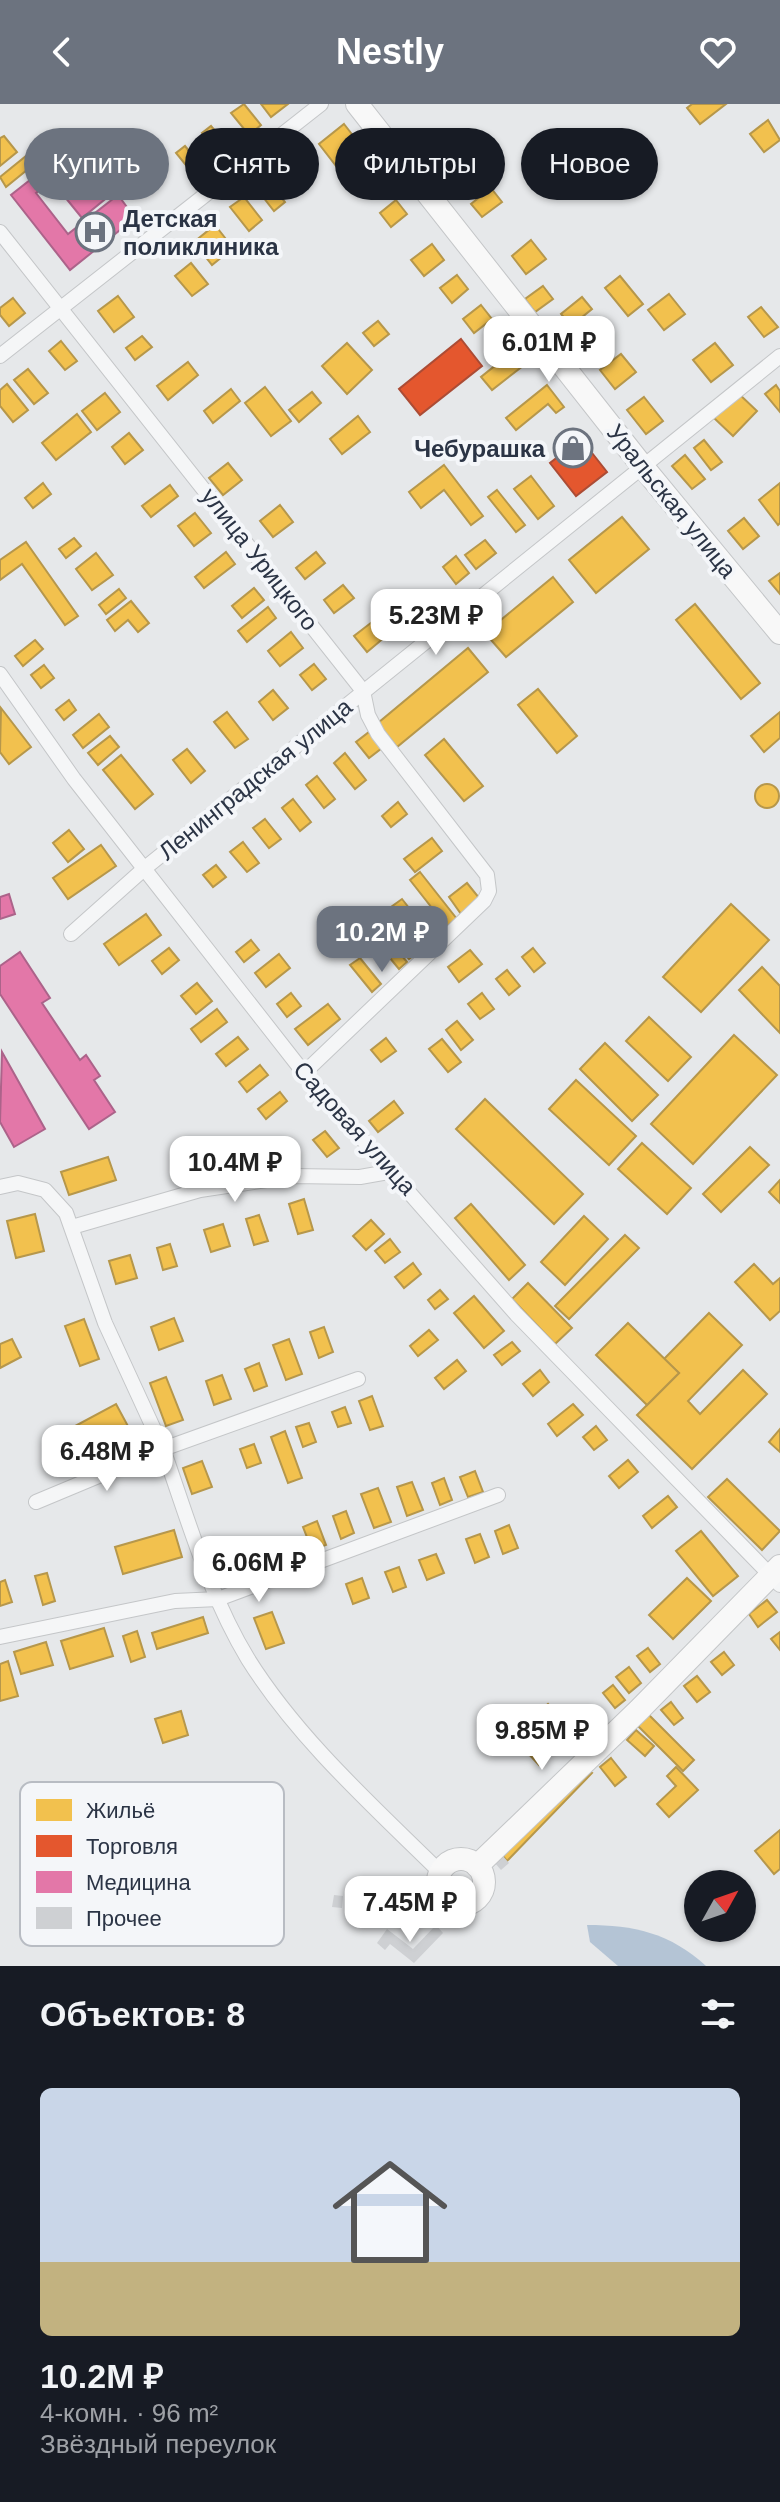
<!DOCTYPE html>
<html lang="ru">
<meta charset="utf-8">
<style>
body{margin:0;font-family:Arial,sans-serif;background:#242831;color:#f1f3f6;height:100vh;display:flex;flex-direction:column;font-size:30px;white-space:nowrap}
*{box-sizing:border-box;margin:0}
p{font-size:26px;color:#9ea1a6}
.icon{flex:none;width:44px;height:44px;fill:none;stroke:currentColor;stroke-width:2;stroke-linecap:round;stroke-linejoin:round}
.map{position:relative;height:1862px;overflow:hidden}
.side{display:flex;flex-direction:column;background:#171b24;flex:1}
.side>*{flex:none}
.hud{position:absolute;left:24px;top:24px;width:732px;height:72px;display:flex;gap:16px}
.needle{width:52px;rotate:50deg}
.fabs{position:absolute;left:684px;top:1766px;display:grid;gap:16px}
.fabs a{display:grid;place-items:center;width:72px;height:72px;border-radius:50%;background:#171b24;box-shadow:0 2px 6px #0004;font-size:40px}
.price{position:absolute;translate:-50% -68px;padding:0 18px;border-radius:16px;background:#fff;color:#222;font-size:26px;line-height:52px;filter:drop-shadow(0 2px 4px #0008)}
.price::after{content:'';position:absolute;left:50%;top:48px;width:24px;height:18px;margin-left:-12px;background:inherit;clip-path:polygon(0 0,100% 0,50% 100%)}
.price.active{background:#6c737f;color:#fff}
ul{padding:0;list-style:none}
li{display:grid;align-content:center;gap:16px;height:424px;padding:0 40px}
li span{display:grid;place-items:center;height:248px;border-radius:12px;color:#555}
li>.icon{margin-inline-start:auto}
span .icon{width:144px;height:144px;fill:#fffc;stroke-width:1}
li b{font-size:34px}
h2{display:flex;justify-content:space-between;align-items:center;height:96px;padding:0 40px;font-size:34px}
.tag{padding:0 28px;border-radius:36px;background:#171b24;box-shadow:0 2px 6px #0004;font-size:28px;line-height:72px}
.tag.active{background:#6c737f;color:#fff}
header{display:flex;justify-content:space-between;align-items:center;height:104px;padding:0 40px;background:#6c737f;color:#fff;font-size:36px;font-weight:600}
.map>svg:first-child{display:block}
.water{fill:#b4c4d5}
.homes{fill:#f2c14e;stroke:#b6974b;stroke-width:2}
.shops{fill:#e4572e;stroke:#ac4c35;stroke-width:2}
.health{fill:#e377a8;stroke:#ac638a;stroke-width:2}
.building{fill:#ced0d3}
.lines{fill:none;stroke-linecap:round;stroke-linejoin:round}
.street-casing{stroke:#c4c6c8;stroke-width:16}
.secondary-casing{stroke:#c4c6c8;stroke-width:24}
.street{stroke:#f5f6f7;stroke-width:14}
.secondary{stroke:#f8f8f8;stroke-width:22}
.labels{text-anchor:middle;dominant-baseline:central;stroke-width:8;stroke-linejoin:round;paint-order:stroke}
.poi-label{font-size:24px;font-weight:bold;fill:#2b3445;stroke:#f4f6f9;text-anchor:start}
.street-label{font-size:24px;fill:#2b3445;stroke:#f4f6f9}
.key{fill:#f4f6f9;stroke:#b8bcc3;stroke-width:2}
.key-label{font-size:22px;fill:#2b3445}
</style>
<header><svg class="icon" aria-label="back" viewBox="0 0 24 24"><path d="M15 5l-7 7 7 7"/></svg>Nestly<svg class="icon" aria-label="heart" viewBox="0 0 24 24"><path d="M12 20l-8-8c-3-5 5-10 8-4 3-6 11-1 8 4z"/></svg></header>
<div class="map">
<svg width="780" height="1862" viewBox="0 0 780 1862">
<rect width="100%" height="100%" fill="#e6e8ea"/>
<!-- water -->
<path class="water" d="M587,1821C634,1821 670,1829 706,1862H618L590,1838Z"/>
<!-- homes -->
<g class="homes">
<polygon points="244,0 261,21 249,31 231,9"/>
<polygon points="261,0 288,0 271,13"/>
<polygon points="692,0 726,0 700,20 687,4"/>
<polygon points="768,16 780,36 764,48 750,30"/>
<polygon points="344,20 365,47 340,67 319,40"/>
<polygon points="211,22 230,45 221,53 202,29"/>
<polygon points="124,31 153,66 141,76 112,41"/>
<polygon points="4,32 17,48 0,62 0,34"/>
<polygon points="455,35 462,44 442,60 435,51"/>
<polygon points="185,42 203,64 194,71 176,49"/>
<polygon points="463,48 471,59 453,73 445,62"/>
<polygon points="26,52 33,61 6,83 0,73"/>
<polygon points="267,76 285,98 274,107 256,84"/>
<polygon points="491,84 502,98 482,113 471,100"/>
<polygon points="244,93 262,116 249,127 230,103"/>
<polygon points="396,96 407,110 391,123 380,109"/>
<polygon points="215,121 233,144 212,161 194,138"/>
<polygon points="531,136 546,155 526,170 512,152"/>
<polygon points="432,140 444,156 424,172 411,156"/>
<polygon points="191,159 208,180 192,192 175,172"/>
<polygon points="457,171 468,185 452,199 440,184"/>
<polygon points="620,172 643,200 628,212 605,184"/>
<polygon points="543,182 553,195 535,208 525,195"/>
<polygon points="669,190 685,210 664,226 648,206"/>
<polygon points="118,192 134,213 114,228 98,207"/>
<polygon points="582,193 592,205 571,222 561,210"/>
<polygon points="13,194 25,209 9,222 0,211 0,204"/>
<polygon points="481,201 492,215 474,229 463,215"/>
<polygon points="761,203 778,223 764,233 748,213"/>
<polygon points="378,217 389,230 374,242 363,229"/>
<polygon points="142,232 152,243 135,256 126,244"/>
<polygon points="61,237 77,257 65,266 49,247"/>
<polygon points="347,239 372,266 347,290 322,262"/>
<polygon points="715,239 733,261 711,278 693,256"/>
<polygon points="517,244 528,258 492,286 481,273"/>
<polygon points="621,250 636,268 615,285 600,266"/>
<polygon points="188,258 198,271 168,296 157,282"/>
<polygon points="28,265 48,289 34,300 14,276"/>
<polygon points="7,280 28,306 13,318 0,302 0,286"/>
<polygon points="547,281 564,303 556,309 548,300 516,326 506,314"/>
<polygon points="776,281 780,287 780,308 765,290"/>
<polygon points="265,283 291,317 271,332 245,299"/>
<polygon points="231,285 240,297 213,319 204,307"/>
<polygon points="312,288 321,299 299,318 289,306"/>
<polygon points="105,289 120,308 97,326 82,307"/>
<polygon points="738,289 757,307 733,332 714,314"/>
<polygon points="644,293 663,317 646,330 627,306"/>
<polygon points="77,310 91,328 56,356 42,339"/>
<polygon points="358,312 370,328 342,350 330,335"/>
<polygon points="129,329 143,346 125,360 112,343"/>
<polygon points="704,336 722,358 711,366 694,344"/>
<polygon points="685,351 705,375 692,385 672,362"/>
<polygon points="228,359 242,376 223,391 209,374"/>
<polygon points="444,361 483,412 471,421 444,386 421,404 409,388"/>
<polygon points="531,372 554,402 538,415 514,385"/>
<polygon points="43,379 51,390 33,404 25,394"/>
<polygon points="780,379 780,419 778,421 759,396"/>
<polygon points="170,381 178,392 151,413 142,402"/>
<polygon points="497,386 525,421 516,428 488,393"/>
<polygon points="280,401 293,418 273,433 260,417"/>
<polygon points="195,409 211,429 194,442 178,422"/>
<polygon points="622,413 649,445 596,489 569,456"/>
<polygon points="744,414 759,432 743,445 728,427"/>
<polygon points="74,434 81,442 66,454 59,445"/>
<polygon points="485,436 496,449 476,465 465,451"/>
<polygon points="26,438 78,512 65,521 22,460 0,476 0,456"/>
<polygon points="226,448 235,460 204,484 195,473"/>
<polygon points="316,448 325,459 305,475 296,464"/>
<polygon points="96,449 113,471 92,486 76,465"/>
<polygon points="456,452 469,469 456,480 443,463"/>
<polygon points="780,469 780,490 769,477"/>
<polygon points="553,473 573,498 506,553 485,529"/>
<polygon points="343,481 354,494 334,509 324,496"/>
<polygon points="254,484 264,496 242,514 232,502"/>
<polygon points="119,485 126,494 106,510 99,501"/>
<polygon points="412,492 421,504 406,516 397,504"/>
<polygon points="131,497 149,519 138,528 128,516 115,527 107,516"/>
<polygon points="695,500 760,579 741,595 676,516"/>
<polygon points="268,503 276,514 247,538 238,527"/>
<polygon points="372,518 385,533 367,548 354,532"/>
<polygon points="291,528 303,544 280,562 268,547"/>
<polygon points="35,536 43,545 23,562 15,552"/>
<polygon points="468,544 488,568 397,643 378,619"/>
<polygon points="314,560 326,575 312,586 300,571"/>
<polygon points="44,561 54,574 41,584 31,571"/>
<polygon points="538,585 577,632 557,649 518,601"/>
<polygon points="273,586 288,604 273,616 259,598"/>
<polygon points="69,596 76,606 64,616 56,606"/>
<polygon points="1,604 31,643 9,660 0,648"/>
<polygon points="227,608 248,635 235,644 214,618"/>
<polygon points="780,608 780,634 764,648 751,632"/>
<polygon points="99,610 109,623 83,644 73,631"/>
<polygon points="369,628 382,644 369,654 356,638"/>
<polygon points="110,632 119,643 98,661 88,649"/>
<polygon points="444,635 483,682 464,697 425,651"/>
<polygon points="187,645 205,667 191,679 173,656"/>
<polygon points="345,649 366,676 355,685 334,659"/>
<polygon points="121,651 153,690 135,705 103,666"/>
<polygon points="317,672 335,695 324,704 306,681"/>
<circle cx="767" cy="692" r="12"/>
<polygon points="293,695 311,718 300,727 282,704"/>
<polygon points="398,698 407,710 391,723 382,712"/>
<polygon points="265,715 281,735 269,744 253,724"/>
<polygon points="69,726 84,745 68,758 53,739"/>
<polygon points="432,734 442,747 415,768 404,755"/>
<polygon points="243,738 259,759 247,768 230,748"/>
<polygon points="101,741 116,762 68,795 53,774"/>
<polygon points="216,761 226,773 213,783 203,771"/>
<polygon points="420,768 457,815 447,823 410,776"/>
<polygon points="467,779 480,795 461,810 449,793"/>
<polygon points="402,795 432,833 421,842 391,803"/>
<polygon points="731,800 769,836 701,908 663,873"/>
<polygon points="146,810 161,831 119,861 104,840"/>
<polygon points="407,831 419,847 409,855 396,839"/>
<polygon points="388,835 407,858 399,865 380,842"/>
<polygon points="251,836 259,846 244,858 236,848"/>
<polygon points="169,844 179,856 162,870 152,857"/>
<polygon points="533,844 545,859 534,868 522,853"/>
<polygon points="470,846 482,860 459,878 448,863"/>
<polygon points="279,850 290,864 266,883 255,869"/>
<polygon points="360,854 381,880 372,888 350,861"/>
<polygon points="762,863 780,882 780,929 739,886"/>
<polygon points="507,866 520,882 509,891 496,875"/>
<polygon points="197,879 212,897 196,910 181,892"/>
<polygon points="291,889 301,902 287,913 277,900"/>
<polygon points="482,889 494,905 480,915 468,900"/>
<polygon points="328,900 340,915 308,941 295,925"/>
<polygon points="217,905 227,918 201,938 191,925"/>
<polygon points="649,913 691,953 668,977 626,937"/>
<polygon points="457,917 473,936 461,946 446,926"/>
<polygon points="734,931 777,971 693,1060 651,1020"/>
<polygon points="238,933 248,945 226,962 216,950"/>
<polygon points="386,934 396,947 381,958 371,946"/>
<polygon points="442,935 461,958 448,968 429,945"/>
<polygon points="605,939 658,991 632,1017 580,965"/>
<polygon points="260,961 268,971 247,988 239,978"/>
<polygon points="576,976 636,1032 609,1061 549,1005"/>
<polygon points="280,988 287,997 266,1015 258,1005"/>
<polygon points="485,995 583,1090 554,1120 456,1025"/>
<polygon points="394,997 403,1009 378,1028 369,1017"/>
<polygon points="325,1027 339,1044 327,1053 313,1036"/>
<polygon points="642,1039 691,1084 667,1110 618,1065"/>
<polygon points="750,1043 769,1061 721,1108 703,1090"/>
<polygon points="108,1053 116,1076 69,1091 61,1068"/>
<polygon points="780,1076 780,1099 769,1088"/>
<polygon points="304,1095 313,1126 298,1130 289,1100"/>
<polygon points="471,1100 525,1161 509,1176 455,1114"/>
<polygon points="35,1110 44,1147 16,1154 7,1117"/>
<polygon points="259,1111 268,1137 254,1141 246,1115"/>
<polygon points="584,1112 608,1135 565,1181 541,1158"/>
<polygon points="371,1116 384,1130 366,1146 353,1132"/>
<polygon points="223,1120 230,1142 211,1148 204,1126"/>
<polygon points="625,1131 639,1144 569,1215 555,1202"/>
<polygon points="390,1135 400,1148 385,1159 375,1147"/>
<polygon points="170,1140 177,1162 163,1166 157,1144"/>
<polygon points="130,1151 137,1174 116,1180 109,1157"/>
<polygon points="413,1159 421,1170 404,1184 395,1173"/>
<polygon points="754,1160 773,1180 780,1174 780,1207 770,1216 735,1178"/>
<polygon points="528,1179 572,1224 555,1240 512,1195"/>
<polygon points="440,1186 448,1195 435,1205 428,1196"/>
<polygon points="474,1192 504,1227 484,1244 454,1209"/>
<polygon points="709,1209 742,1241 688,1297 700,1310 743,1266 767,1290 692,1365 637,1311 679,1269 664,1255"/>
<polygon points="174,1214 183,1237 159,1246 151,1223"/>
<polygon points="84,1215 99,1255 80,1262 65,1222"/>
<polygon points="628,1219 679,1269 647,1301 596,1251"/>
<polygon points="324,1223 333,1248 319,1254 310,1228"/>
<polygon points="429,1226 438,1236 418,1252 410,1242"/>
<polygon points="12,1235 21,1253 0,1264 0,1240"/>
<polygon points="289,1235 302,1270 286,1276 273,1241"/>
<polygon points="512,1238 520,1247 502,1261 494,1251"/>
<polygon points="457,1256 466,1267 444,1285 435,1274"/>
<polygon points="259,1259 267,1282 254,1287 245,1265"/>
<polygon points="540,1266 549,1278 533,1292 523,1280"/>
<polygon points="222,1271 231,1295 214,1301 206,1277"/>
<polygon points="166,1273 183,1316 166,1322 150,1279"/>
<polygon points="372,1292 383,1322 370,1326 359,1297"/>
<polygon points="116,1300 129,1324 77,1352 64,1328"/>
<polygon points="573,1300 583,1311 557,1332 548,1320"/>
<polygon points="345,1303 351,1319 338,1323 332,1308"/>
<polygon points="309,1319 316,1338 303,1343 296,1323"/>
<polygon points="596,1322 607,1336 594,1346 583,1333"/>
<polygon points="780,1325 780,1348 769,1338"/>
<polygon points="285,1327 302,1374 288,1379 271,1333"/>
<polygon points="254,1340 261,1359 247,1364 240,1345"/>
<polygon points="628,1356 638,1368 619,1384 609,1372"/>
<polygon points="202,1357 212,1383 192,1390 183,1364"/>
<polygon points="475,1367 483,1388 468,1393 460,1373"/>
<polygon points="444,1374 452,1396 440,1401 432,1379"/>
<polygon points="727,1375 780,1427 762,1446 708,1393"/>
<polygon points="412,1378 423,1406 407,1412 397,1383"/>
<polygon points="378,1384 391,1418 374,1424 361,1390"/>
<polygon points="668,1392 677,1403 652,1424 643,1412"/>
<polygon points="346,1407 354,1429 341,1435 333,1412"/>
<polygon points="317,1417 326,1441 312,1446 303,1423"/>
<polygon points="509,1421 518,1444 503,1450 495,1427"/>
<polygon points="174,1426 182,1453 123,1470 115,1443"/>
<polygon points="701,1427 738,1472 713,1492 676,1447"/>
<polygon points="480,1430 489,1453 475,1459 466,1435"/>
<polygon points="232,1440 244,1473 230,1478 218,1445"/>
<polygon points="273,1440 280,1459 265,1464 258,1445"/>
<polygon points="436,1450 444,1469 427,1476 419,1456"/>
<polygon points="399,1463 406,1483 393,1488 385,1468"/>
<polygon points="47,1469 55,1497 43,1501 35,1472"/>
<polygon points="362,1474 369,1494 353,1500 346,1480"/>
<polygon points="687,1474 711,1497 673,1535 649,1511"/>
<polygon points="5,1476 12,1498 0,1502 0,1478"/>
<polygon points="767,1496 777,1508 758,1523 749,1510"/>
<polygon points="272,1508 284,1539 266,1545 254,1514"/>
<polygon points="203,1513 208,1529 157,1545 152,1529"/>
<polygon points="104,1524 113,1552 70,1565 61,1537"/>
<polygon points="137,1527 145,1553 131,1558 123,1532"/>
<polygon points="780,1528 780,1546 771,1535"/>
<polygon points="46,1538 53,1561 21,1570 14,1548"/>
<polygon points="648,1544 660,1560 650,1568 637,1552"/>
<polygon points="724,1548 734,1561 722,1571 711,1558"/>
<polygon points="8,1557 18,1592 0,1597 0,1560"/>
<polygon points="629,1563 641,1579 629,1589 616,1573"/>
<polygon points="697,1572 710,1588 697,1598 684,1582"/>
<polygon points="613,1581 625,1596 615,1604 603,1589"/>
<polygon points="671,1598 683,1614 674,1621 661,1606"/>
<polygon points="548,1600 574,1628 539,1661 512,1632"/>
<polygon points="181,1607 188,1631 163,1639 155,1615"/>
<polygon points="648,1610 694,1656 683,1667 637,1621"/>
<polygon points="636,1626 654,1642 645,1652 627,1636"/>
<polygon points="611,1654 626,1673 615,1682 600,1663"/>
<polygon points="676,1663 698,1686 669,1713 657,1700 676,1682 667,1672"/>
<polygon points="586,1665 592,1669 507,1757 502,1751"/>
<polygon points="780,1726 780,1765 774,1770 755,1747"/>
</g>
<!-- shops -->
<g class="shops">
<polygon points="461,235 482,262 420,311 399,285"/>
<polygon points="581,335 607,368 576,392 550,359"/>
</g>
<!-- health -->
<g class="health">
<polygon points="77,39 115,87 82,114 52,77 36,89 68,130 118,91 135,114 70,166 11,91"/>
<polygon points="9,790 15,810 0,815 0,793"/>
<polygon points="20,848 50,894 42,899 80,956 86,951 100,972 94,976 115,1008 89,1025 0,890 0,862"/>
<polygon points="2,948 45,1025 14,1043 0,1018"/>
</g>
<!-- building -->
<g class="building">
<polygon points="502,1751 509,1759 501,1766 494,1758"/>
<polygon points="334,1791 343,1792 342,1804 332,1803"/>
<polygon points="436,1821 443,1829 414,1859 390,1840 385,1846 377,1839 387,1825 413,1845"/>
</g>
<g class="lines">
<defs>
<g id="street">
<polyline points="0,128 363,587 368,611 378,630 487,771 489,787 484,797 304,969"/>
<polyline points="0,252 321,0"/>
<polyline points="0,570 74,675 304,969 516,1210 780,1481"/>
<polyline points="71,830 145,764 780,252"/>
<polyline points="0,1083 18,1079 45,1086 66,1109 105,1219 163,1345 358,1275"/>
<polyline points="72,1123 200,1086 293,1072 360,1073 394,1067"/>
<path d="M36,1398L163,1345C188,1415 209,1491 248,1555C298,1635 373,1702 440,1768"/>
<polyline points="0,1533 175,1497 218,1495 498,1391"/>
</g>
<g id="secondary">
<polyline points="357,0 643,363 780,529"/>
<circle cx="461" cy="1778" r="23"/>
<polyline points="477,1762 639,1606 780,1462"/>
</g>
</defs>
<!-- street casing -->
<use href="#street" class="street-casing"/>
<!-- secondary casing -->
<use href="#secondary" class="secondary-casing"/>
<!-- street -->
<use href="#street" class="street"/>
<!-- secondary -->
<use href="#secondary" class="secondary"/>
</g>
<!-- icons -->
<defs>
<symbol id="hospital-ring" viewBox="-11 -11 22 22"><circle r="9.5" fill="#f4f6f9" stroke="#6c737f" stroke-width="1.5"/><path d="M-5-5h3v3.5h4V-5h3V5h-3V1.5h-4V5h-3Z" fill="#6c737f"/></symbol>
<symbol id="shop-ring" viewBox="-11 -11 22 22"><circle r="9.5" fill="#f4f6f9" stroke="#6c737f" stroke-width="1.5"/><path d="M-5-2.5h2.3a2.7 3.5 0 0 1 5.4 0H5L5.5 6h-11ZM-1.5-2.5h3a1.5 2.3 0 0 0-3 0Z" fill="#6c737f"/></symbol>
</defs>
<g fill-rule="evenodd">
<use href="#hospital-ring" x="73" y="106" width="44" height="44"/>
<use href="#shop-ring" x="551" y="322" width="44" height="44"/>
</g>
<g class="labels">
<!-- poi labels -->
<g class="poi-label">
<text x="123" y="114">Детская<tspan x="123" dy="28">поликлиника</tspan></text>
<text x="545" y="344" text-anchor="end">Чебурашка</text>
</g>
<!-- street labels -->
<g class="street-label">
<text transform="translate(672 397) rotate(51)">Уральская улица</text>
<text transform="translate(260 455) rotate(52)">улица Урицкого</text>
<text transform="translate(255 675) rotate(-39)">Ленинградская улица</text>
<text transform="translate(355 1024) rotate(48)">Садовая улица</text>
</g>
</g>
<!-- legend -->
<rect x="20" y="1678" width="264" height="164" rx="12" class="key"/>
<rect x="36" y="1695" width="36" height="22" fill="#f2c14e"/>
<rect x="36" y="1731" width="36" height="22" fill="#e4572e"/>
<rect x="36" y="1767" width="36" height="22" fill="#e377a8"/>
<rect x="36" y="1803" width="36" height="22" fill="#ced0d3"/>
<g class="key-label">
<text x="86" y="1714">Жильё</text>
<text x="86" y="1750">Торговля</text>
<text x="86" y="1786">Медицина</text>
<text x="86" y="1822">Прочее</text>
</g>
</svg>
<div class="fabs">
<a><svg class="needle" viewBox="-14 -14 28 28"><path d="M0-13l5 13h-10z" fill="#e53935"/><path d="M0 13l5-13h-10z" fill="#9ea1a6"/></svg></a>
</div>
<b class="price" style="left:549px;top:280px">6.01M ₽</b>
<b class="price" style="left:436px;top:553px">5.23M ₽</b>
<b class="price active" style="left:382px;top:870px">10.2M ₽</b>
<b class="price" style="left:235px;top:1100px">10.4M ₽</b>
<b class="price" style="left:107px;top:1389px">6.48M ₽</b>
<b class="price" style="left:259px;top:1500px">6.06M ₽</b>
<b class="price" style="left:542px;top:1668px">9.85M ₽</b>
<b class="price" style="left:410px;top:1840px">7.45M ₽</b>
<div class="hud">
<a class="tag active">Купить</a>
<a class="tag">Снять</a>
<a class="tag">Фильтры</a>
<a class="tag">Новое</a>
</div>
</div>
<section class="side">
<h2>Объектов: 8<svg class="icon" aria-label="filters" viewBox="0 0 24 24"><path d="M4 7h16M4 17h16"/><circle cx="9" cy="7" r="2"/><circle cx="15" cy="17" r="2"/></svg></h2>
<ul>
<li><span style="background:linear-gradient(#c9d6e8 70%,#c2b280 0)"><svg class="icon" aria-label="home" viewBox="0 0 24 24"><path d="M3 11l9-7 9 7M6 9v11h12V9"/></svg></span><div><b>10.2M ₽</b><p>4-комн. · 96 m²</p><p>Звёздный переулок</p></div></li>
</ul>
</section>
